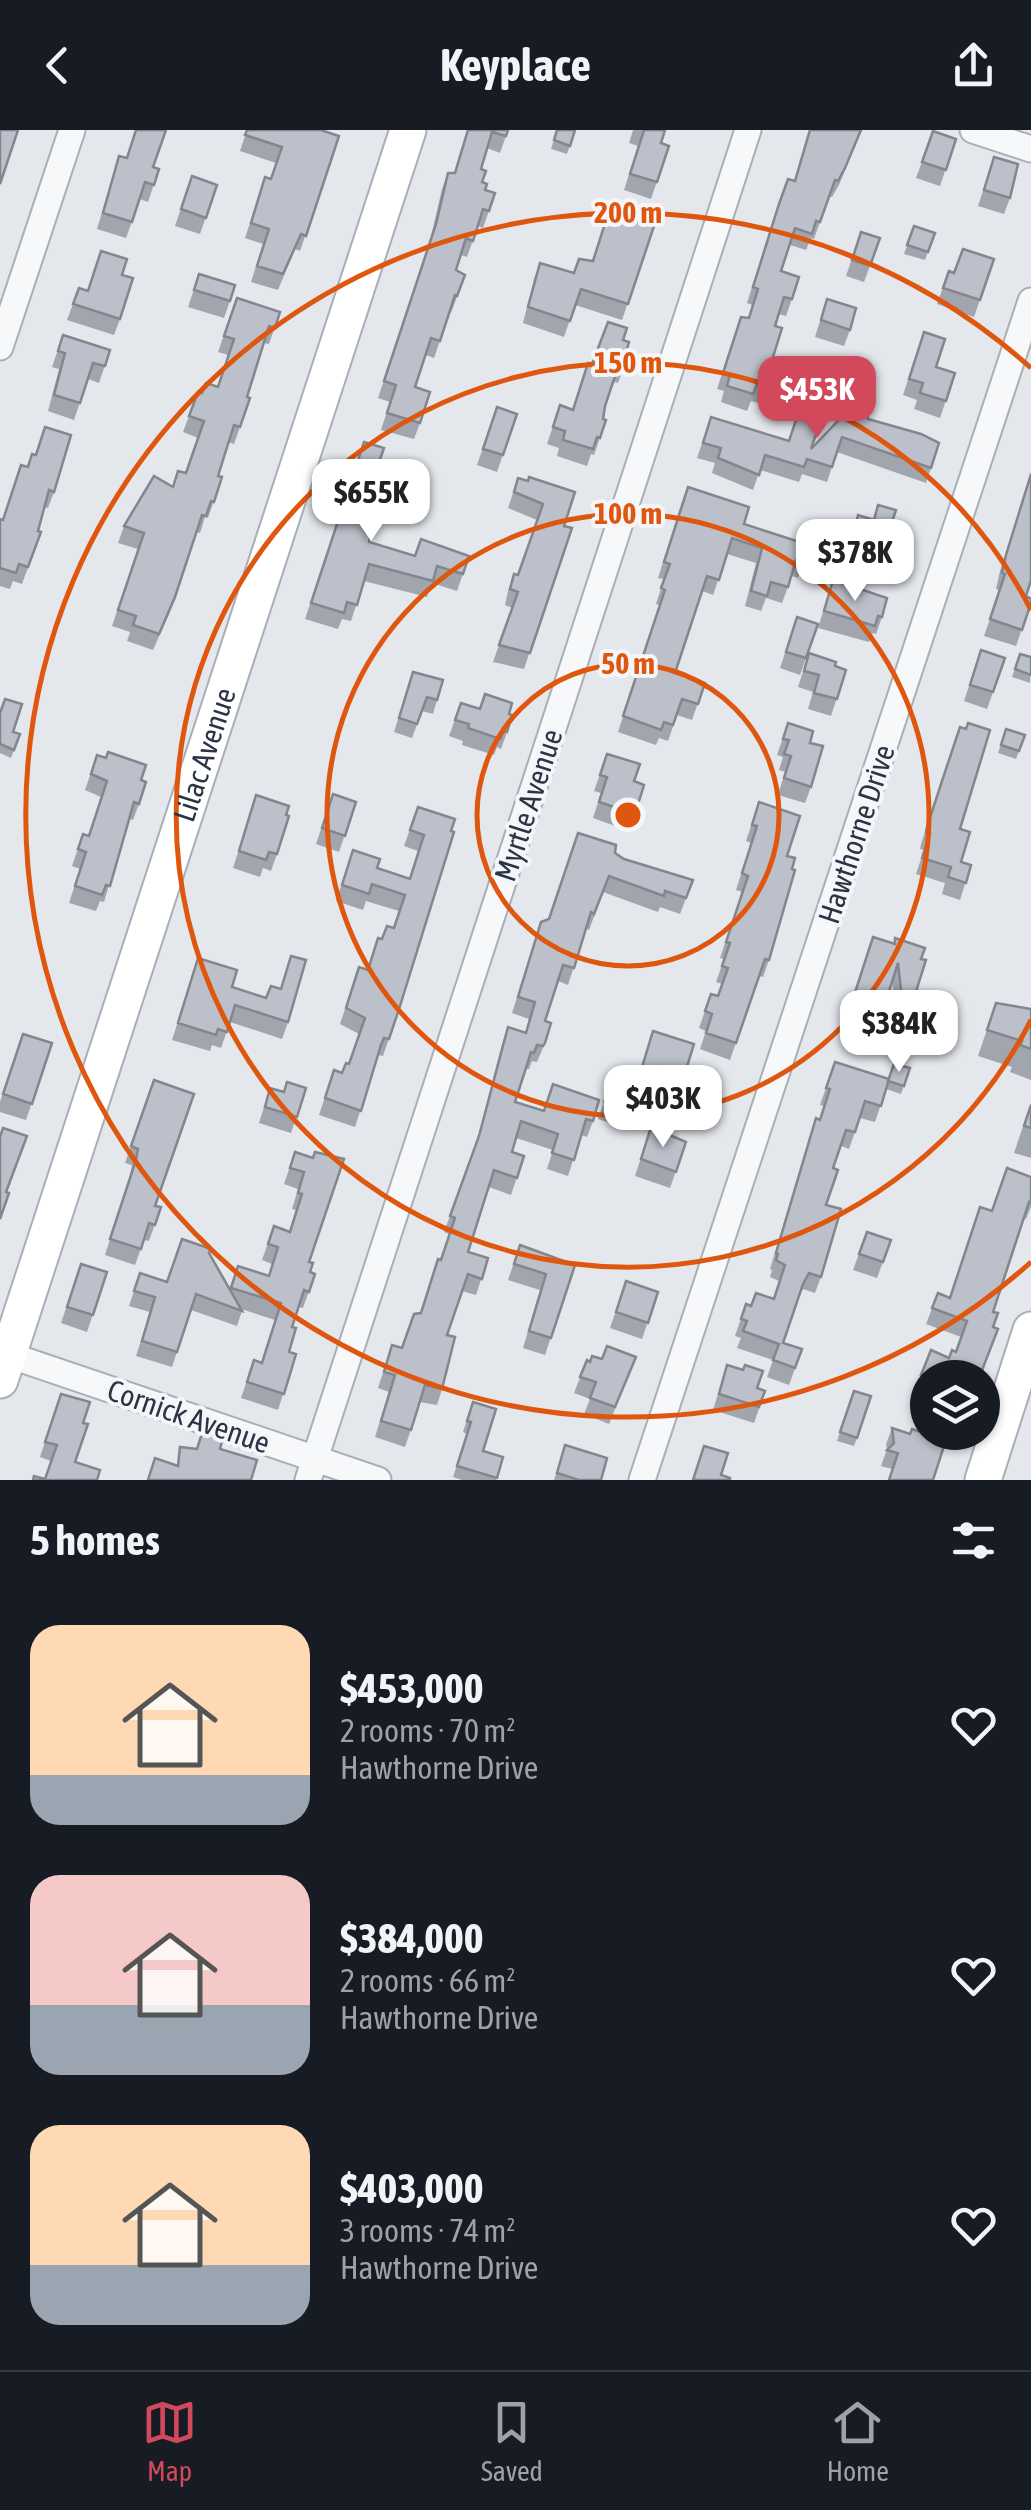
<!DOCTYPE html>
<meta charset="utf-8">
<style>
body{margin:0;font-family:"Asap Condensed",sans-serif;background:#20242c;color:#f1f3f6;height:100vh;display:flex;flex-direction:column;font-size:38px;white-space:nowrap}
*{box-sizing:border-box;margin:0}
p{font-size:32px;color:#9ea1a6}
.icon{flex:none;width:55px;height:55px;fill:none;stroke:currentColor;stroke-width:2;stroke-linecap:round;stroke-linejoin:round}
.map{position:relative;height:1350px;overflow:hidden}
.sheet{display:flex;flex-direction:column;background:#171b24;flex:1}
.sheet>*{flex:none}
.fabs{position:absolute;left:910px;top:1230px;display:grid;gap:20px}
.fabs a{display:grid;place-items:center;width:90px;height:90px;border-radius:50%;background:#171b24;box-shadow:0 2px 8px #0004;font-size:50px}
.price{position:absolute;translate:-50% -85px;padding:0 22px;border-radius:20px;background:#fff;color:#222;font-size:32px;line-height:65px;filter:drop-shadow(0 2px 5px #0008)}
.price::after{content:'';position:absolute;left:50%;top:60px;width:30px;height:22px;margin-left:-15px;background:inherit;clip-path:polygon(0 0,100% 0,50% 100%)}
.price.active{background:#d1495b;color:#fff}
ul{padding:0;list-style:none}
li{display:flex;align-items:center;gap:30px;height:250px;padding:0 30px}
li span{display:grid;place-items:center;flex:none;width:280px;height:200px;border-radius:30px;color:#555}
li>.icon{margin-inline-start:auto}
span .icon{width:120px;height:120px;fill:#fffc;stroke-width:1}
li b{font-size:42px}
h2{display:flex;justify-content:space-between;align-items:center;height:120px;padding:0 30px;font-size:42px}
header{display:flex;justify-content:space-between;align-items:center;height:130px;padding:0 30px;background:#171b24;font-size:45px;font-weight:700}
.tab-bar{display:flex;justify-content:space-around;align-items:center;height:140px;border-top:2px solid #363941;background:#171b24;font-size:28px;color:#9ea1a6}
.tab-bar a{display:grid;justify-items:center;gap:5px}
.tab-bar .active{color:#d1495b}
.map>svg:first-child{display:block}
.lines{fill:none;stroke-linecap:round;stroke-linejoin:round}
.street-casing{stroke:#a9aeb7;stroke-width:29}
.secondary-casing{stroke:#a9aeb7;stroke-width:39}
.street{stroke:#f7f8fa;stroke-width:25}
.secondary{stroke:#fff;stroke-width:35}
.wall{fill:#a1a5ae}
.building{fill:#bbc0ca;stroke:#83868d;stroke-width:2.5}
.ring{fill:none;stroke:#df570f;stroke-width:5}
.labels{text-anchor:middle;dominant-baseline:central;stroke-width:8;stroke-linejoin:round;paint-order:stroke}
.street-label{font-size:30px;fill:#2b3445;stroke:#f4f6f9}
.centre{fill:#df570f;stroke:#f4f6f9;stroke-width:5}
.ring-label{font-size:30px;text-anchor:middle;font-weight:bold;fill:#df570f;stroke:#f4f6f9;stroke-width:8;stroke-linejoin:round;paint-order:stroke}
</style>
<header><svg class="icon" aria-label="back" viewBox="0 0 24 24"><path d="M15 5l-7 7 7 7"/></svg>Keyplace<svg class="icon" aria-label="share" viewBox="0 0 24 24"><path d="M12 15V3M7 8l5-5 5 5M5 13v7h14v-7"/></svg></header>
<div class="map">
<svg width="1031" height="1350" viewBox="0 0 1031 1350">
<rect width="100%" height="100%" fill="#e4e7ec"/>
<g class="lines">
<defs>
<g id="street">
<polyline points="973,0 1031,19"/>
<polyline points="0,217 72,0"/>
<polyline points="0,1222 378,1350"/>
<polyline points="308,1350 748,0"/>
<polyline points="642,1350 1031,171"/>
</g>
<g id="secondary">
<path id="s1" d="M0,1250L408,0"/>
<polyline points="983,1350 1031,1200"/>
</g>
</defs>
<!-- street casing -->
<use href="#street" class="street-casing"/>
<!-- secondary casing -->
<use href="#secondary" class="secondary-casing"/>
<!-- street -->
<use href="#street" class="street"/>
<!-- secondary -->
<use href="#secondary" class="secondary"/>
</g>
<!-- wall -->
<g class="wall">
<polygon points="247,0 339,6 300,121 295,119 278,160 251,152 263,114 245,108 260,63 271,49 276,33 240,21"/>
<polygon points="467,0 508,0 500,23 487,18 481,39 482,52 485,60 495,63 483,98 478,96 467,127 461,125 456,140 465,145 451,183 450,182 434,228 426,225 415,257 420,293 414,309 381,300 390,272 378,268 430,111 442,59 448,43 454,43"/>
<polygon points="557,0 575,0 567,24 551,19"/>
<polygon points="633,0 665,0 661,13 669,16 651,69 624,60 638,16 629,13"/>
<polygon points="809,0 861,0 839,55 832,67 829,66 814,109 811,108 806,120 790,115 781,141 792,169 786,186 779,184 764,256 758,273 751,271 747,281 721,272 724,261 717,259 735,204 748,188 752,175 747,173 773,90 794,51"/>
<polygon points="933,1 956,9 940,56 916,48"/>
<polygon points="119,26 159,39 148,72 140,69 126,108 97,99"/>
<polygon points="994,27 1010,68 1004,84 978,76"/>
<polygon points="192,46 217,55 200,104 175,96"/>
<polygon points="608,84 654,96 622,190 575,175 564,207 523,193 534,149 540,133 574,143 592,131"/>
<polygon points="914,96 935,103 925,130 904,124"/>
<polygon points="861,102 880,108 864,152 846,146"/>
<polygon points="994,129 974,187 937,174 949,141 954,143"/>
<polygon points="199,144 230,171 224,188 188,177"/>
<polygon points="122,145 120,189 114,205 67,190 79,158 87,161"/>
<polygon points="237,168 280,182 269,214 264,213 247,267 250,268 234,314 228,312 218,346 222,347 208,388 205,387 200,403 196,402 169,484 153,520 127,511 130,502 112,496 138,419 118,413 124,396 173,357 186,343 198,308 183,302 198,262 202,263 218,257 228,225 218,222"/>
<polygon points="827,169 850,200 844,216 815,207"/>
<polygon points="924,202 936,237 955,243 940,288 914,279 917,270 903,265"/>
<polygon points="63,205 110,220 99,253 88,249 74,290 48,281 59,239 52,237"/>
<polygon points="623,210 627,219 624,237 618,253 615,252 610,260 603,289 606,290 594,325 591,324 587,336 557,326 559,318 547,314 560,275 572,279 592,234"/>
<polygon points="497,277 517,284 497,342 477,335"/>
<polygon points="711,287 811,319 868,289 939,313 926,353 837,322 827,352 802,344 799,352 760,340 753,360 712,343 715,333 697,328"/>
<polygon points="45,297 54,362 48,378 44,377 38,401 41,402 22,454 13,451 10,459 0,456 0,389 3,390 32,324 35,325"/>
<polygon points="364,312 377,338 366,395 369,412 415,426 421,409 469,426 457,461 432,453 427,467 364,451 351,491 342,489 338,499 305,489"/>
<polygon points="1031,342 1031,452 1026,466 1031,473 1016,516 984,506 1000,460 996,459 1000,441"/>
<polygon points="518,348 564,396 572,398 524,539 493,532 512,478 505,475 508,461 514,444 518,445 537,390 508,378"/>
<polygon points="682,372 744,394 809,415 798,448 792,446 782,473 766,468 761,481 745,476 756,433 727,424 713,465 702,461 675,543 705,553 692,590 677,585 668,611 659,608 656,615 618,602 659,475 656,474 664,449 658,448"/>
<polygon points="878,375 891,395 910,401 896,442 891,440 889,444 846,430 852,402 858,385 873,390"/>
<polygon points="833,450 882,487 876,504 873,503 869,512 818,498"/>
<polygon points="797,487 818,494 800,545 780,538"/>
<polygon points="981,520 1005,528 987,579 964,571"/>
<polygon points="809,523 835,536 846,540 831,586 808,579 813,562 798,557"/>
<polygon points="1020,524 1031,527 1030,553 1012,547"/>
<polygon points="413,542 437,570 433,584 422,581 412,608 394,602"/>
<polygon points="461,573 480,579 509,584 507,602 501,619 497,617 494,625 462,615 463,611 449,606"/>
<polygon points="0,583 13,602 20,604 11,628 0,623"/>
<polygon points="788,593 810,613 811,657 805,673 778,665 785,642 779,640 783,627 777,625"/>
<polygon points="1006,599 1025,605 1016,629 998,623"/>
<polygon points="607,624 634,651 644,655 629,701 593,688 601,663 594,661"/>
<polygon points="97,625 141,650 139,674 133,690 129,689 104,772 100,771 96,781 69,773 80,739 72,736 83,704 89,706 101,667 85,660"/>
<polygon points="333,664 356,672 339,722 316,714"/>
<polygon points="256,665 286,685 277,724 271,741 263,738 260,747 233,738"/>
<polygon points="936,667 960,699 961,732 971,735 960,770 942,764 945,753 916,744 924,720 920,719 921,714"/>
<polygon points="759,672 787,726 769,830 763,847 759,846 730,930 700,919 706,901 699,898 711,864 718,866 722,854 716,852 724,829 720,828 742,762 736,760 751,713 746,711"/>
<polygon points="418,677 455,689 400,876 383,926 378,925 355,997 319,985 334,940 342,943 349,934 359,904 340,894 359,837 367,840 382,809 394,798 399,781 366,771 363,780 336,771 353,720 377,738 409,749 418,721 404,716"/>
<polygon points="615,723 624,729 693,750 680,784 660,777 658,782 603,762 589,800 586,799 568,855 558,851 545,891 545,913 537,932 532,931 529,939 526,939 515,972 544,981 593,991 587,1007 581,1005 568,1046 547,1039 553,1020 516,1008 512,1022 524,1026 511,1065 489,1057 468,1122 488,1128 476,1165 462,1161 447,1205 442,1259 437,1275 420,1272 405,1317 375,1307 389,1262 378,1258 392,1215 402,1218 420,1183 441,1130 449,1104 444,1102 474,1022 502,914 508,897 525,903 529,889 512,883 541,792 549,789"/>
<polygon points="895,808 921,829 905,896 900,912 892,851 869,923 846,916 850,903 842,901 867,823 893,813"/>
<polygon points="291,826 288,892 282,909 230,892 221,918 212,915 210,921 172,910 198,828 232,857 266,868 280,859"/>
<polygon points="996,873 1031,879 1031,950 1010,942 1012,937 978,926"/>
<polygon points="653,901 694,914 679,959 659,953 653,969 633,963"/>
<polygon points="52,913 26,990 0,982 0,972 17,920"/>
<polygon points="835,932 889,949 910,938 901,964 886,959 875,992 860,988 849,1019 841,1016 833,1038 826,1075 821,1147 815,1163 803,1159 798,1168 783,1213 802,1219 789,1255 767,1247 773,1230 737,1218 741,1208 735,1206 746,1174 751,1176 773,1168 779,1151 770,1147 772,1140 770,1139 810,1005 816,988 820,990 824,976 820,975"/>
<polygon points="154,950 155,1076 161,1077 149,1111 144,1110 135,1135 105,1125 130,1046 132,1035 125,1033"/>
<polygon points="611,952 633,959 620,996 598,989"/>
<polygon points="270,958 283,962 306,958 291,1003 259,993"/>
<polygon points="1031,973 1031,1028 1014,1023"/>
<polygon points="651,997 686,1012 670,1058 635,1046"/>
<polygon points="295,1022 313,1028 309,1132 310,1142 315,1144 303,1178 298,1177 292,1197 289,1222 296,1224 278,1280 241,1268 254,1230 261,1233 275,1190 241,1179 242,1181 237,1196 191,1180 172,1237 136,1226 150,1182 129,1176 140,1143 167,1152 209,1123 229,1159 238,1136 269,1145 272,1134 262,1130 274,1096 289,1102 296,1080 292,1079 298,1059 284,1054"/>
<polygon points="1007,1038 1031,1047 1031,1077 1026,1089 1024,1088 993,1182 998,1183 993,1197 998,1199 979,1248 928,1248 928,1266 915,1261 931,1220 949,1228 952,1220 956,1222 961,1207 926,1194 938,1163 950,1168 980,1077 992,1081"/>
<polygon points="867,1102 891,1110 877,1148 853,1140"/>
<polygon points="520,1115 575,1135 545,1225 523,1218 540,1160 508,1150"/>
<polygon points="81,1134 107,1142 87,1202 61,1193"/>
<polygon points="626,1151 658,1162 642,1209 610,1198"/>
<polygon points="636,1227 609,1294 584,1284 590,1269 574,1263 587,1230 590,1232 602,1229"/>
<polygon points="727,1235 757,1258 765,1261 754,1293 713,1280"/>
<polygon points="61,1264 83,1293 75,1332 45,1349 51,1331 40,1327"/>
<polygon points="871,1266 854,1316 837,1311 851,1269"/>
<polygon points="473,1272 483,1321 503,1327 496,1350 462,1350 453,1347 467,1304 463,1302"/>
<polygon points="892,1298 933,1350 881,1336 887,1319 886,1314"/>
<polygon points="565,1315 601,1350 554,1350"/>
</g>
<!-- building -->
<g class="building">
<polygon points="0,0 18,0 0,54"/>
<polygon points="136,0 166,0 153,37 159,39 154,55 145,52 132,92 103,83 119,26 127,28"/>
<polygon points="247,0 321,0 339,6 306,106 301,104 283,144 257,136 269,99 251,93 265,47 271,49 282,17 245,5"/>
<polygon points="468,0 508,0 506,6 492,2 481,39 486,41 482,52 487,54 485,60 495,63 489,81 483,79 473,111 466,108 456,140 465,145 457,166 455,165 440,211 431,208 415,257 430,262 420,293 387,283 396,255 384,251 436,94 448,43 455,43"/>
<polygon points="557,0 575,0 570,16 554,10"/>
<polygon points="644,0 665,0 661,13 669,16 657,52 630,44"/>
<polygon points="810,0 861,0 845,38 838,51 835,50 820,92 816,91 812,104 795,98 781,141 799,147 792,169 784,167 775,196 782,198 764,256 757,254 753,264 727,256 730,245 723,243 741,187 749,188 758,159 753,157 779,74 788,49 795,51"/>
<polygon points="933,1 956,9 946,40 922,32"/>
<polygon points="994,27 1018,34 1010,68 984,60"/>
<polygon points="192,46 217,55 206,88 181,79"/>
<polygon points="608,84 654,96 628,174 581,159 570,191 528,177 540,133 574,143 579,129 593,131"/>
<polygon points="914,96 935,103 928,122 907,115"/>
<polygon points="861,102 880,108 870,136 852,130"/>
<polygon points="963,119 994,129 980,170 943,158 949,141 954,143"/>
<polygon points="101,121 127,129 122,145 133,148 120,189 73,174 79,158 88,161"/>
<polygon points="199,144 235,155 230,171 194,160"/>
<polygon points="237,168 280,182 275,198 269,196 247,267 250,268 240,297 234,295 218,346 222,347 214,372 211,371 206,386 202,385 175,467 159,504 133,495 136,486 118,480 144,403 124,396 154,346 173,357 178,341 186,343 204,291 189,286 198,262 202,263 206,253 218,257 234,209 224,206"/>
<polygon points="827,169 856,178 850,200 821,190"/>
<polygon points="608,192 627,198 623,210 629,212 627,219 630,220 624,237 621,236 615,246 605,276 603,289 606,290 600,308 597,307 593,319 563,310 565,301 553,297 560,275 573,280 588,233 592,234"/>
<polygon points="924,202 945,209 936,237 955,243 946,271 920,263 923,253 909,249"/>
<polygon points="63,205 110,220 105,236 93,233 80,273 54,265 65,223 58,221"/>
<polygon points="810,273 825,278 811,319 854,274 862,274 867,280 868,289 921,304 939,313 931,338 842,307 832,337 807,329 804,337 765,325 759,345 718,328 721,318 703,313 711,287 789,311 797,287 805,290"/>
<polygon points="497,277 517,284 503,325 483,319"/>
<polygon points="45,297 71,305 54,362 49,360 38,401 41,402 28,437 19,434 16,443 0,438 0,389 3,390 21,335 28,337 32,324 36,325"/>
<polygon points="364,312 384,318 377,338 384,340 366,395 372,397 369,412 415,426 421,409 469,426 463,444 437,436 433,451 369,434 357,475 347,472 344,483 311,473"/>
<polygon points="1031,344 1031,450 1026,466 1031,469 1031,473 1022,500 990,489 1005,444 1002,443 1006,425"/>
<polygon points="529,347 575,362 564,396 572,398 530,523 499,515 518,462 510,459 514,444 518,445 543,374 514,362 518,348 528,351"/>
<polygon points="688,357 749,377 744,394 809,415 803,432 796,430 788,457 771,452 767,466 751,461 762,418 732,408 719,450 707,446 675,543 705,553 698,574 682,569 673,595 664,592 661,600 623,586 665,460 661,458 670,434 664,432"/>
<polygon points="878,375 896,380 891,395 910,401 902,425 896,423 895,427 852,414 858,385 874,390"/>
<polygon points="833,450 887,468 882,487 878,486 875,496 824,481"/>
<polygon points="797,487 818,494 806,528 786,522"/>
<polygon points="981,520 1005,528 993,562 970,555"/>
<polygon points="809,523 836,532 835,536 846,540 837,569 814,563 819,545 804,541"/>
<polygon points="1020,524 1031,527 1031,545 1015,539"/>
<polygon points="413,542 443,550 437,570 427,567 417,594 399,588"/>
<polygon points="485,564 512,573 509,584 512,585 507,602 503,601 500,609 468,598 469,594 455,590 461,573 480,579"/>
<polygon points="5,569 22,574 13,602 20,604 14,620 0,614 0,583"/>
<polygon points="788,593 813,601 810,613 823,616 811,657 784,648 791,626 784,624 789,610 783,609"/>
<polygon points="968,593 990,600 960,699 970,702 961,732 971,735 966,753 948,747 951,737 922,728 930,703 926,702 927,697 942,651 960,597 966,599"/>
<polygon points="1006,599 1025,605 1019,621 1001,615"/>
<polygon points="108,622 146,635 141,650 146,652 139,674 134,672 110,756 106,755 102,765 75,756 86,722 78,719 83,704 89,706 107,651 91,644 97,625 106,628"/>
<polygon points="607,624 640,634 634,651 644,655 635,684 599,672 607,647 600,645"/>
<polygon points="333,664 356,672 345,706 322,698"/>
<polygon points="256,665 289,676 286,685 289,686 277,724 269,722 266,730 239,721"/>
<polygon points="759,672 800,686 787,726 795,728 792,739 795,740 769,830 765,829 736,913 706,903 712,884 705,881 711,864 718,866 728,838 722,836 730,813 726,812 748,746 742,743 757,696 752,695"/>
<polygon points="418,677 455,689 451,701 454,702 400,876 389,909 384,908 381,915 361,981 325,968 334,940 342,943 346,933 349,934 365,888 346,878 359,837 368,840 378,808 382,809 387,796 394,798 405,765 372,754 369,764 342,755 353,720 380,729 377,738 410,749 424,705 410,700"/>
<polygon points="578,703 616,715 615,723 624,729 693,750 686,768 665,761 664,766 609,746 594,784 591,782 574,838 563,835 545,891 551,893 545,913 543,916 537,915 534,923 531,922 515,972 544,981 553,954 599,970 593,991 586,989 574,1030 552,1023 558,1004 521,991 512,1022 524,1026 517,1048 494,1040 468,1122 488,1128 482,1149 468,1144 447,1205 455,1207 442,1259 425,1255 411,1300 381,1291 395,1245 384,1242 392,1215 402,1218 414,1184 421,1183 438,1129 441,1130 455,1088 450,1086 479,1006 508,897 526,903 535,872 518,867 541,792 549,789"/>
<polygon points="873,807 895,814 895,808 925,818 921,829 926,830 905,896 898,833 875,906 852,899 856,887 848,884"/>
<polygon points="291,826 306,830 288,892 235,875 227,902 218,899 216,905 178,893 198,828 237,840 232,857 266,868 271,856 281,859"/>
<polygon points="996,873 1031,879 1031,919 1020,915 1022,911 987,900"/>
<polygon points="653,901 694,914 685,943 664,936 659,953 639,947"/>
<polygon points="23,904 52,913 32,974 3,964"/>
<polygon points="835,932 889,949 881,976 865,971 855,1002 846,1000 833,1038 838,1040 826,1075 841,1079 821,1147 809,1143 803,1154 783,1213 802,1219 795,1238 773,1230 779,1214 743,1201 747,1191 741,1189 746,1174 751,1176 756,1163 774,1169 785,1135 776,1130 778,1124 776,1123 816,988 820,990 830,959 826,958"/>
<polygon points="894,934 910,938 904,956 888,951"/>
<polygon points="154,950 194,964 155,1076 161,1077 155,1095 149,1093 141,1119 110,1109 136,1030 138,1019 131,1016"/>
<polygon points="287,952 306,958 297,987 265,977 270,958 284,962"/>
<polygon points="611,952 633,959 626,980 604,972"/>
<polygon points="1031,975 1031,998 1024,996"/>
<polygon points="651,997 686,1012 676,1042 641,1029"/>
<polygon points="3,998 27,1006 6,1062 9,1063 0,1089 0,1007"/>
<polygon points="295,1022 313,1028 315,1022 344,1029 309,1132 313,1133 310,1142 315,1144 309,1162 304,1160 292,1197 296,1198 289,1222 296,1224 284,1264 247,1252 254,1230 262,1233 281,1173 231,1158 238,1136 269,1146 278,1117 268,1114 274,1096 290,1102 302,1064 298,1063 304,1042 290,1038"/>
<polygon points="1007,1038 1031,1047 1031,1073 1029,1072 993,1182 998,1183 993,1197 998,1199 979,1248 928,1248 921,1245 931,1220 949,1228 952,1220 956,1222 967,1191 932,1178 938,1163 950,1168 980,1077 992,1081"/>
<polygon points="867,1102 891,1110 883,1132 859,1124"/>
<polygon points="182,1109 211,1119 209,1123 242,1181 196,1164 177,1222 142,1211 155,1167 134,1161 140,1143 167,1152"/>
<polygon points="520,1115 575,1135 551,1208 529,1201 546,1144 514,1134"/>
<polygon points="81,1134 107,1142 93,1185 67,1177"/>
<polygon points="626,1151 658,1162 648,1193 616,1182"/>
<polygon points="607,1216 636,1227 615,1277 590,1268 596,1252 580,1247 587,1230 590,1232 592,1226 602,1229"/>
<polygon points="727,1235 743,1240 745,1235 763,1241 757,1258 765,1261 759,1277 719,1264"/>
<polygon points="854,1261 871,1266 857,1308 840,1302"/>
<polygon points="61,1264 90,1272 83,1293 88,1294 75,1332 100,1340 97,1350 33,1350 34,1346 45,1349 57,1315 45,1312"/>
<polygon points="473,1272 496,1279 483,1321 503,1327 497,1348 457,1336 471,1292 467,1291"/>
<polygon points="204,1297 224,1303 220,1319 257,1330 251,1350 148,1350 155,1328 178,1336 180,1317 197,1319"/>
<polygon points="892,1298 910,1304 912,1299 946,1310 933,1350 889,1350 898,1323 887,1320 894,1313"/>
<polygon points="565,1315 607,1328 601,1350 579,1350 557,1343"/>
<polygon points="704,1316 728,1323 721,1345 730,1348 730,1350 693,1350"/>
</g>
<!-- distance rings -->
<g class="ring">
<circle cx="628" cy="685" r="151"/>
<circle cx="628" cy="685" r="301"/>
<path d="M1031 890A452 452 0 1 1 1031 480"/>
<path d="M1031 1132A602 602 0 1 1 1031 238"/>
</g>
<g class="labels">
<!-- street labels -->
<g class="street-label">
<text stroke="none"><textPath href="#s1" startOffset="658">Lilac Avenue</textPath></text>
<text transform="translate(528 675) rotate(-72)">Myrtle Avenue</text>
<text transform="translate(856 704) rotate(-72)">Hawthorne Drive</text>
<text transform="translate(189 1286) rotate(19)">Cornick Avenue</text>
</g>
</g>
<circle cx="628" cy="685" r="15" class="centre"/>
<g class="ring-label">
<text x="628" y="93">200 m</text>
<text x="628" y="243">150 m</text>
<text x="628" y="394">100 m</text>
<text x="628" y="544">50 m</text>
</g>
</svg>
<div class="fabs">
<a><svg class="icon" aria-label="layers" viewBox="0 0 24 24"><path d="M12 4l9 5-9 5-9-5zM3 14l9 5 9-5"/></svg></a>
</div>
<b class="price active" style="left:817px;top:311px">$453K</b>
<b class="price" style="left:371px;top:414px">$655K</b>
<b class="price" style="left:855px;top:474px">$378K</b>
<b class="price" style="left:899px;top:945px">$384K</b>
<b class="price" style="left:663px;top:1020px">$403K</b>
</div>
<section class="sheet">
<h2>5 homes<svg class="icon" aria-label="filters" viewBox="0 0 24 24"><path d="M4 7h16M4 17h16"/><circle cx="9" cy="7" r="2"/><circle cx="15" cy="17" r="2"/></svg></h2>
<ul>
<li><span style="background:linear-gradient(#ffd9b3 75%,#9aa5b1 0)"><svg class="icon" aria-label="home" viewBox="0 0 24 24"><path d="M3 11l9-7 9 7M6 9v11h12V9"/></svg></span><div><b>$453,000</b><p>2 rooms · 70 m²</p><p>Hawthorne Drive</p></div><svg class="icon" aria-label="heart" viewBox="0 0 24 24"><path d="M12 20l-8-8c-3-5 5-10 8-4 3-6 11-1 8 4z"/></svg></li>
<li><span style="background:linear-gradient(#f6c9c9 65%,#9aa5b1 0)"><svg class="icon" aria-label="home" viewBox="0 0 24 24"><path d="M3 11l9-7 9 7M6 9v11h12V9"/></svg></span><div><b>$384,000</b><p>2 rooms · 66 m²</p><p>Hawthorne Drive</p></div><svg class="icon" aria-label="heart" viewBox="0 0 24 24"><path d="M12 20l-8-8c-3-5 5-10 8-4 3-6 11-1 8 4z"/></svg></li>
<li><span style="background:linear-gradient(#ffd9b3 70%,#9aa5b1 0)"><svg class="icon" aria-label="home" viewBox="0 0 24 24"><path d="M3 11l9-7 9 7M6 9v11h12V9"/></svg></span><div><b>$403,000</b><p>3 rooms · 74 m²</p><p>Hawthorne Drive</p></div><svg class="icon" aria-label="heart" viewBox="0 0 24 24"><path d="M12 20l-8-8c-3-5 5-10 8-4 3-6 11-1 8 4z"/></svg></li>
</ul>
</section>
<nav class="tab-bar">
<a class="active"><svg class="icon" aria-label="map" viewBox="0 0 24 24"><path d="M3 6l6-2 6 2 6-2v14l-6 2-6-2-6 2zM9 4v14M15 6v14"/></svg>Map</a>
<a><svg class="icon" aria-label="saved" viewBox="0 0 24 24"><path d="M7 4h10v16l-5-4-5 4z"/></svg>Saved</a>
<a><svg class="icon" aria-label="home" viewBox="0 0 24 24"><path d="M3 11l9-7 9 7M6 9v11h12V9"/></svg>Home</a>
</nav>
